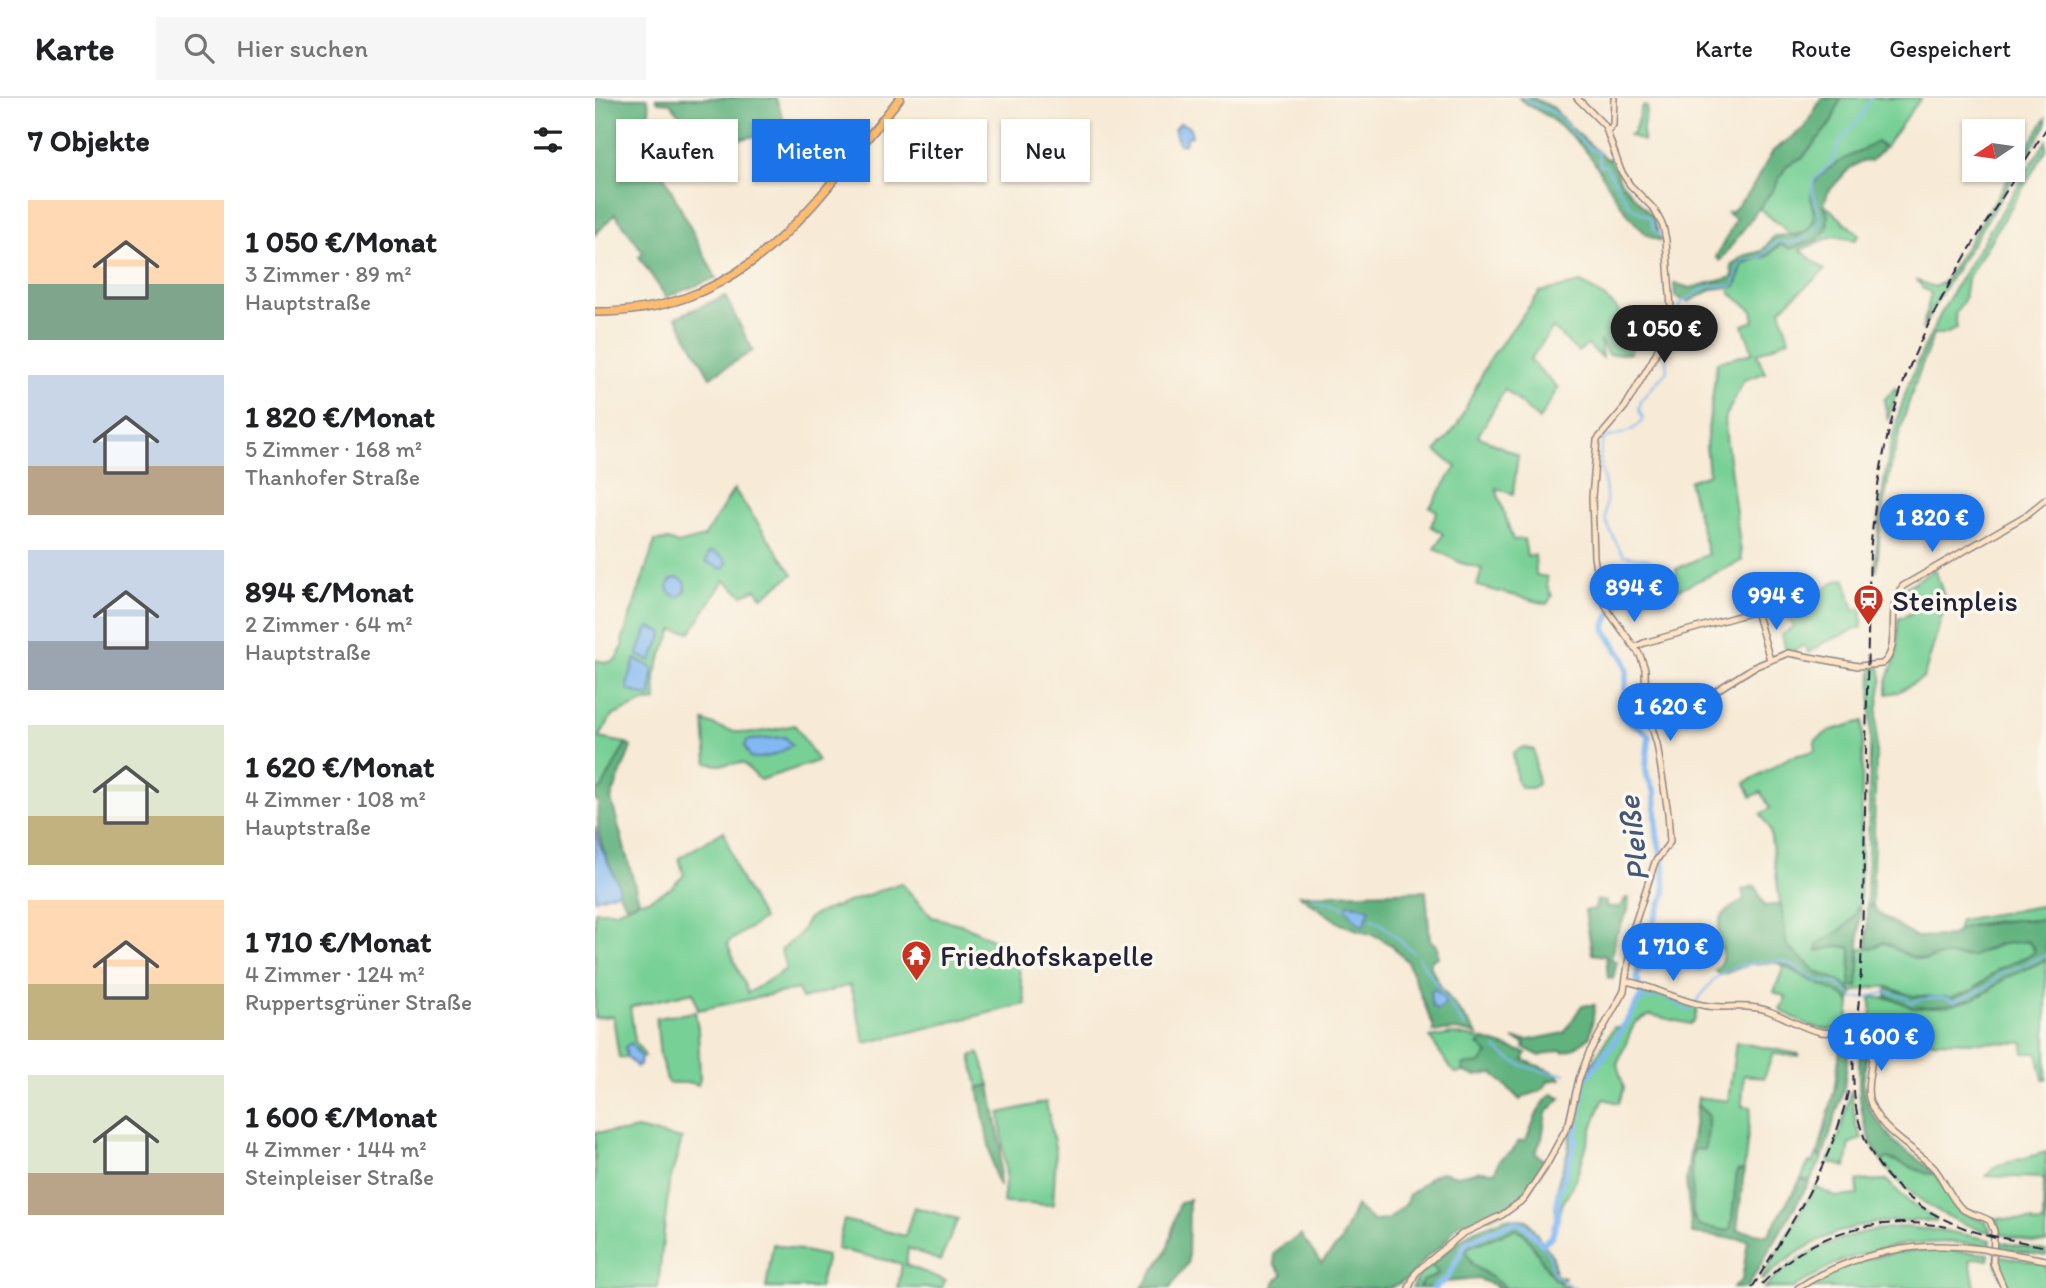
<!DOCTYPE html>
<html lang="de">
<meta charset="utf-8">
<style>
body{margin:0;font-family:Itim,sans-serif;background:#f6f6f6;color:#202124;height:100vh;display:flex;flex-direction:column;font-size:26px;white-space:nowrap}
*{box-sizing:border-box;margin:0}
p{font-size:23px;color:#757577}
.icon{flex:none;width:38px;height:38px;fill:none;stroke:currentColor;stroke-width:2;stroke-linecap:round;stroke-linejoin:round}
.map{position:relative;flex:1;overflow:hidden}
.side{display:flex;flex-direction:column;background:#fff;width:595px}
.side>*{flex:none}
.banner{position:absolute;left:21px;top:21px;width:665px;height:63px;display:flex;gap:14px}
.needle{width:46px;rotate:257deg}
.fabs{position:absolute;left:1367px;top:21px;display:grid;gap:14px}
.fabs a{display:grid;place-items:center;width:63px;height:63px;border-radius:0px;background:#fff;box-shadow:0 2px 5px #0004;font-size:35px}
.price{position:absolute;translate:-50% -60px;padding:0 16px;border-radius:24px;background:#1a73e8;color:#fff;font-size:23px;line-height:46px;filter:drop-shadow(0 2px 4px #0008)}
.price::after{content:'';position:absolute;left:50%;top:42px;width:21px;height:16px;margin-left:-10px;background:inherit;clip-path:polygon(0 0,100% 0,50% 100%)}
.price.on{background:#222;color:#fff}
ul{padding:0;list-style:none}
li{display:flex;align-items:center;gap:21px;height:175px;padding:0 28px}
li span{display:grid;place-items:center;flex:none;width:196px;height:140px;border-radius:0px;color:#555}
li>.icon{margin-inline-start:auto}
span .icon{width:84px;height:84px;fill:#fffc;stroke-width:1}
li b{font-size:30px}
h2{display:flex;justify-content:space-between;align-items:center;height:84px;padding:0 28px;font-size:30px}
.chip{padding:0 24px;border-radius:0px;background:#fff;box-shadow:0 2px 5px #0004;font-size:24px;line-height:63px}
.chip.on{background:#1a73e8;color:#fff}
header{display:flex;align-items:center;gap:42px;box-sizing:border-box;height:98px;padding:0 35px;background:#fff;border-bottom:2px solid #e0e0e0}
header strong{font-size:33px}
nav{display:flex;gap:38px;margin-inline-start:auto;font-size:24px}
.search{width:490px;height:63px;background:#f6f6f6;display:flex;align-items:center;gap:18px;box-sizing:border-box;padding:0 24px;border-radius:0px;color:#757577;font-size:26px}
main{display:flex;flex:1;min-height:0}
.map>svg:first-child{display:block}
.green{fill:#77d095;stroke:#4c7968;stroke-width:2}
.forest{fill:#61b27e;stroke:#426a5c;stroke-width:2}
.water{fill:#83b9f2;stroke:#526e96;stroke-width:2}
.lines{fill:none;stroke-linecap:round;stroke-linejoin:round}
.stream{stroke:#83b9f2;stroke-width:2}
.river{stroke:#83b9f2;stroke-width:6}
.secondary-casing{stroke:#8c8688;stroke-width:8}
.primary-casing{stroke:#8c8688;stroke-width:10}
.secondary{stroke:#ffe4c6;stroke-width:5}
.primary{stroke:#febc70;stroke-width:7}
.rail{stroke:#22223b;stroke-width:2;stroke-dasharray:10 5;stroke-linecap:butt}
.secondary-bridge-casing{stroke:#8c8688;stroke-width:8;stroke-linecap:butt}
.secondary-bridge{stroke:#ffe4c6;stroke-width:5}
.labels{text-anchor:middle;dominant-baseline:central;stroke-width:7;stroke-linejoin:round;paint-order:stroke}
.poi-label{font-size:30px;fill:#22223b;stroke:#fbf7ec;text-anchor:start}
.water-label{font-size:32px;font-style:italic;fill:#44577b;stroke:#fbf7ec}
</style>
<header>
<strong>Karte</strong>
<div class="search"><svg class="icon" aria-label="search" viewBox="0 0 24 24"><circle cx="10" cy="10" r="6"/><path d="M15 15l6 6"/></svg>Hier suchen</div>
<nav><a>Karte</a><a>Route</a><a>Gespeichert</a></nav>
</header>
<main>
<section class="side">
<h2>7 Objekte<svg class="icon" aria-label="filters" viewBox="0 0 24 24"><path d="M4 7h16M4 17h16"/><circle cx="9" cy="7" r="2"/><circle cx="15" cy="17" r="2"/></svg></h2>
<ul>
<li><span style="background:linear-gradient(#ffd9b3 60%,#7fa58c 0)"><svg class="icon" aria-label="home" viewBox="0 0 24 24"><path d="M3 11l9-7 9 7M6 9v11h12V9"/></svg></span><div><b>1 050 €/Monat</b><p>3 Zimmer · 89 m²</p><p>Hauptstraße</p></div></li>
<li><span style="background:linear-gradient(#c9d6e8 65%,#b9a48a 0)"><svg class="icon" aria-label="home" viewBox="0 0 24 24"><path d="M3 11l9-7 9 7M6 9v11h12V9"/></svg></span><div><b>1 820 €/Monat</b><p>5 Zimmer · 168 m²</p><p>Thanhofer Straße</p></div></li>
<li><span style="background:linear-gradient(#c9d6e8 65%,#9aa5b1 0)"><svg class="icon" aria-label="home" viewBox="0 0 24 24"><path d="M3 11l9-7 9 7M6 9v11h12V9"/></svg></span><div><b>894 €/Monat</b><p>2 Zimmer · 64 m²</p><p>Hauptstraße</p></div></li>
<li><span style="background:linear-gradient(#dfe7d0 65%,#c2b280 0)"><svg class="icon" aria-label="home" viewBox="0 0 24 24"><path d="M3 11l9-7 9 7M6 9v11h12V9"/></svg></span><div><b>1 620 €/Monat</b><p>4 Zimmer · 108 m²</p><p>Hauptstraße</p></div></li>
<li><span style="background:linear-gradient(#ffd9b3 60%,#c2b280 0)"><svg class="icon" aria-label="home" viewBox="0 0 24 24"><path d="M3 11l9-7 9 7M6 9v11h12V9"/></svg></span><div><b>1 710 €/Monat</b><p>4 Zimmer · 124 m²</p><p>Ruppertsgrüner Straße</p></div></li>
<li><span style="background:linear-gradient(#dfe7d0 70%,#b9a48a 0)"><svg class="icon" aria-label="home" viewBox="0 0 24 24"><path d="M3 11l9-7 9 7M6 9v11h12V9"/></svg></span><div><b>1 600 €/Monat</b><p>4 Zimmer · 144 m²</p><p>Steinpleiser Straße</p></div></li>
</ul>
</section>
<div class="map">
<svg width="1451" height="1190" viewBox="0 0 1451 1190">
<rect width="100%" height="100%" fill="#fbf7ec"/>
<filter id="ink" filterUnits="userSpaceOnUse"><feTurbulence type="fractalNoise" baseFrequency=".0143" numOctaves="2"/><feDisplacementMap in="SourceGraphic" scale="14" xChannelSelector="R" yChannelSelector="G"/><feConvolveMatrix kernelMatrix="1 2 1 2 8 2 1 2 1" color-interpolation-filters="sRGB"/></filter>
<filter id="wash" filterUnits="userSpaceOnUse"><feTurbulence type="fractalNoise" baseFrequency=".00686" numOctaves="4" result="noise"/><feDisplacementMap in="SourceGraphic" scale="28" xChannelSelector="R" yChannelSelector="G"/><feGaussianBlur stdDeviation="1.57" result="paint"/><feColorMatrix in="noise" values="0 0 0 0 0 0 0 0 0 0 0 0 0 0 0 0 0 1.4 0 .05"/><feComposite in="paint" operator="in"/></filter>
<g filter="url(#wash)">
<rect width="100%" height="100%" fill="#f7ead6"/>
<!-- green -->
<g class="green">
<polygon points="1246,0 1326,0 1289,50 1282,44 1225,78 1216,102 1220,120 1217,129 1210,134 1197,137 1164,110 1179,90 1192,67 1208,59 1236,25"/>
<polygon points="1047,8 1052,9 1048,28 1048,43 1034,37 1039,34"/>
<polygon points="1451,20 1451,27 1344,199 1327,232 1336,195 1328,190 1323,183 1339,189 1349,184"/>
<path d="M1451,43V52L1372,181L1369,202L1360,216L1362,230L1351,236H1339C1308,311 1285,390 1282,472H1280C1284,412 1291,351 1311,294C1344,203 1401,124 1451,43Z"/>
<polygon points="1229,106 1264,137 1260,142 1238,138 1205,152 1230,172 1185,211 1194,241 1162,256 1170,275 1149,282 1129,322 1147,463 1080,493 1075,481 1082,477 1081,471 1113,456 1094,383 1114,376 1111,347 1122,264 1158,255 1148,227 1159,223 1157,212 1135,195 1135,189 1141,188 1148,165 1172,158 1186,146 1195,151 1233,117"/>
<path d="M986,185C1017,202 1036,217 1036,255L1013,257L1005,242L1007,260L993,247L983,254L958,230L935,262L963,290L944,322L910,291L883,338L923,357L918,396L901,390L918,442L929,441L932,458L940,457L941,477L952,479V487L957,498L952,506L882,488L887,471L866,465L840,451L848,436L836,428L842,413L835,409L861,369L841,353L862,328L894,262L945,194Z"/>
<polygon points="1300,290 1302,293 1293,321 1289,302"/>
<path d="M139,391L198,476L167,499L161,491L148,497L129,482L96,534L78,532L65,561L60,578L61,603L49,604L17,618L4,640L31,645L6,693L0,692V562C21,567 20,564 29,546L27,543L60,443L73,442L83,446L109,439Z"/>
<polygon points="1340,471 1351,504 1329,579 1303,594 1292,596 1292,584 1302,554 1303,521 1319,514 1310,490"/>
<polygon points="1250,481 1259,512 1267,510 1267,529 1228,545 1214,555 1209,547 1199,553 1196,551 1191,553 1187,537 1199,529 1190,516 1241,483"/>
<polygon points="1285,569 1287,581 1282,613 1277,807 1272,808 1277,570"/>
<path d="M109,623C148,641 160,635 200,627L223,663L165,682L148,665L123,667L112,665Z"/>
<path d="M1268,623L1265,809H1262C1259,828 1237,837 1223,847L1222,853L1245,848L1256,850L1263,888L1265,850H1279L1288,844C1301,851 1315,861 1329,862C1335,862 1340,858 1345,858C1356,857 1367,861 1378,857C1397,852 1416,837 1436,845L1439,855L1404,871L1378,892L1357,900L1317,898L1292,889H1279L1257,894L1246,883L1223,875L1191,848L1175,732L1166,716L1175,710L1166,694L1156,699L1150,685L1195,659L1220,653V643L1234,633Z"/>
<polygon points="928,649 939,652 943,686 937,690 926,690 922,684 918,655"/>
<polygon points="129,733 144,778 168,821 132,845 153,895 191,871 186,852 204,837 214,820 223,815 306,785 337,819 369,827 420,853 431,906 270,945 255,887 207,901 203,891 103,912 98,894 35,909 40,943 50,958 46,959 41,951 30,951 32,959 24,960 18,918 0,920 0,813 21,813 44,803 53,802 76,790 89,777 84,760"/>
<path d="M1451,807V822C1428,822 1381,820 1362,834L1365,822Z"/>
<polygon points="1451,862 1451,981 1448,981 1442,955 1429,955 1428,945 1284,942 1276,924 1276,899 1299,901 1318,910 1351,908 1378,901 1390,895 1412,879"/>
<path d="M1189,868L1251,899L1255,905L1253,924C1231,942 1206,923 1185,912L1191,899L1179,894Z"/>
<path d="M1049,896C1068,896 1085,904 1103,908L1100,921L1095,926L1055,917L1040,924L1022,966L1029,990L1024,1005L1009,1001C996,1026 991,1054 981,1080C977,1093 968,1101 964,1115L960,1112L963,1085L973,1054L977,1027L989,979L1019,929L1026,930Z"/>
<polygon points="100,914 103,930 105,981 103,987 97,985 73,985 65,958 61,920"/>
<polygon points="858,936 890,942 883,946 894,956 885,966 868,967 869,974 859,975 835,940"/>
<path d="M1141,944L1204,956V958L1178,956L1169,980L1149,977L1147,1008L1156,1009L1149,1072L1142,1073L1136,1130L1133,1133L1104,1128C1092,1113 1095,1069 1099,1051H1109L1113,1034V1017L1102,1007L1103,999L1133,1003Z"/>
<polygon points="384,955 395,987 383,990 376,958"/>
<polygon points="1256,992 1261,1027 1267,1041 1255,1045 1251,1069 1233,1064 1244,1038"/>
<polygon points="451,1004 461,1054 458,1107 408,1105 411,1078 405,1015"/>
<polygon points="42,1031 87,1041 74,1086 63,1190 0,1190 0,1034 28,1034"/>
<polygon points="1451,1054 1451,1145 1436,1144 1406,1136 1402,1124 1398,1120 1438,1123 1438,1125 1448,1126 1449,1080 1391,1078 1401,1068"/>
<polygon points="1222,1056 1227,1061 1215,1083 1206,1081 1214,1064 1218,1065"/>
<path d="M1293,1060L1333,1076L1340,1075L1367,1115L1391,1124L1397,1135C1352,1123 1314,1100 1286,1063Z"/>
<path d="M1291,1082L1315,1105L1341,1121V1124C1270,1118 1220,1134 1168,1182L1166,1181L1220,1089L1241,1099L1263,1097L1262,1083Z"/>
<polygon points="319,1109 363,1121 345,1163 313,1150 311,1167 350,1182 347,1190 303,1190 307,1166 242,1151 249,1122 310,1138"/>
<path d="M1308,1129L1351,1133L1396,1142L1395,1148L1354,1144L1312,1146L1281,1152L1245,1163L1198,1190H1169C1207,1151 1254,1132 1308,1129Z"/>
<polygon points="920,1131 929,1135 959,1181 974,1190 911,1190 877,1166 871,1157 873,1149"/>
<polygon points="1404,1144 1451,1153 1451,1158 1403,1150"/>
<polygon points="178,1146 232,1158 224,1190 171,1190"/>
<path d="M1340,1151L1394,1156L1393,1162L1382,1160L1375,1162L1380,1190H1209C1248,1163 1294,1153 1340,1151Z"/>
<polygon points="1401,1157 1451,1166 1451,1190 1413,1190 1402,1168"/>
<path d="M835,1166L843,1174C838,1181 830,1181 824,1187L825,1190H817L824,1178Z"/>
</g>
<!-- forest -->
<g class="forest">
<path d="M0,0H52C56,12 54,12 53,23C52,33 57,41 56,52L121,180L71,199L44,159L48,154L20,116L0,137Z"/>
<path d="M61,0H181L190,26C161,38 135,53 112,25L100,31L91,28L76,5L63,4Z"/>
<path d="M924,0H938L959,10L970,24L1011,61L1015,60L1026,84L1058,119L1066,143C1041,139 1014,87 1001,67C990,49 973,34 956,21C946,13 934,9 924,0Z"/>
<polygon points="1227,0 1246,0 1236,25 1208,59 1192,67 1179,90 1125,163 1121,159 1141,121 1132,115 1138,113 1155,93 1178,53 1209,30"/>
<path d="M1282,44L1289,50L1276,63L1265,64L1254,71L1233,94L1229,106L1233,117L1232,131L1222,142L1195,151L1186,146L1172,158L1148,165L1141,188L1118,191L1093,204L1080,199L1079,185L1095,190L1138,179L1136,168L1148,158L1167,153L1179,138L1197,137L1201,139C1239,119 1201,103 1225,78C1239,64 1264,54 1282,44Z"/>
<polygon points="130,198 158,253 115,279 81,219"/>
<path d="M31,645L36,649L16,701L44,803L32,808L23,794L24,788C10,758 0,738 3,705L0,701V692H6Z"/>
<path d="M1160,788L1170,808L1186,806L1192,848L1223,875L1246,883L1257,894L1255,905L1251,899L1209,879L1197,870L1179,864L1155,866L1126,877L1120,873L1126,865L1128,854C1123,845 1122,829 1126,820C1130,812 1143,805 1149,801L1147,792Z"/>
<polygon points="831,793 835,843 842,847 843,859 837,862 835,868 846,889 883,937 862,932 838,934 838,927 812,863 796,847 783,839 746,826 704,797"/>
<polygon points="1031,800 1034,801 1033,813 1021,837 1016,862 1022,863 1018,881 1013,880 1011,858 997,856 990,813 1000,811 1002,802 1011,803 1011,809 1025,809"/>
<polygon points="1277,807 1282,814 1320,839 1355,838 1369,829 1420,822 1451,822 1451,862 1412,879 1390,895 1378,901 1351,908 1318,910 1299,901 1291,899 1292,889 1317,898 1357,900 1378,892 1404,871 1439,855 1439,850 1432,843 1401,847 1378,858 1345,858 1331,862 1314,858 1288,844 1279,850 1272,850 1272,808"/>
<path d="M1262,809H1265L1263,889L1255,888L1256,850L1245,848L1222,853V847C1237,837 1259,828 1262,809Z"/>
<polygon points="987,907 1000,907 995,939 976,952 969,954 966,952 945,958 929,950 930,945 918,941 934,942 969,935"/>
<polygon points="1256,934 1249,990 1227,1061 1223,1057 1239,993 1247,939 1249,936"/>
<path d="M1266,935L1274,941L1268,985L1274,1011L1300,1045L1332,1068L1339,1076H1333L1293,1060L1286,1063C1261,1022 1262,981 1266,935Z"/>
<path d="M890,942L931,955L929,962L961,975L966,981L953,983C947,998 935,993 925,1002L898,975L880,978L869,974L867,967L885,965L893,956L883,946Z"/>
<polygon points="395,987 406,1049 404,1087 400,1079 383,990"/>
<path d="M957,996L966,1000L951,1015L947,1041L940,1055L952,1065C937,1086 922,1109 896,1119C886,1122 874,1123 863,1126L848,1147L832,1159L813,1181L795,1190H678L679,1185L688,1176L680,1167L679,1156L689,1147L706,1137L726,1165L745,1145L761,1108L778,1123L793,1122L811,1106L813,1098L838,1077L847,1074L862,1078L885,1073L900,1074L905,1061L918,1053L922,1044L931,1042C939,1024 942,1009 957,996Z"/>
<polygon points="1102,1007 1113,1017 1113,1034 1109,1052 1099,1051 1097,1059 1098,1120 1104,1128 1133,1133 1136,1130 1142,1073 1149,1072 1142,1132 1173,1137 1206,1081 1215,1083 1152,1190 1138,1190 1147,1182 1153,1142 1097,1136 1091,1083"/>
<polygon points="594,1101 593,1165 575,1190 547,1190 572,1152 584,1106"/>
<polygon points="911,1120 932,1122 958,1159 960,1177 970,1180 965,1184 959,1181 929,1135 920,1131 873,1149 871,1153 877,1166 911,1190 900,1190 899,1187 883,1181 851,1184 841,1190 825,1190 827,1183 841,1178 843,1174 835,1166 876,1134"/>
</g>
<!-- water -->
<g class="water">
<polygon points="585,25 595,29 597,38 592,39 590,46 587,47 583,45 579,31"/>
<polygon points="119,454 130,461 132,465 128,471 111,464 114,455"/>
<circle cx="82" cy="489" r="9"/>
<polygon points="55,529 67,534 68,537 56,563 44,558 43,555 53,530"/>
<polygon points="40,561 58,570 56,598 54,599 34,592 32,587"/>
<path d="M190,639L197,647C186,655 168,663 155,659L150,649L152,643L155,642Z"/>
<polygon points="0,728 4,745 24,788 23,794 0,801"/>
<polygon points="756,806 775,810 769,826 767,827 759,821 750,808"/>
<path d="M840,891L851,903L848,908L842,912C835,908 835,900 836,893Z"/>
<polygon points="36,945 46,959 45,967 42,969 32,959 30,949"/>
</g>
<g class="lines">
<!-- stream -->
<g class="stream">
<path d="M929,0C938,10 953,8 963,18C975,31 986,46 1004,55L1005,68L1010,67L1035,108L1056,121L1058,130L1065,138"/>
<path d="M1039,494L1049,487L1058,467L1054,461L1029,457C1026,455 1012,427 1011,423C1009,413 1012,404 1011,395C1009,374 1000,360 1010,340C1024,336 1042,335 1048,320L1044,312L1046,302L1072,273L1070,245L1072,234L1088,203C1097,200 1101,196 1108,191C1117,186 1129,188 1138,188C1144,181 1139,170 1148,163C1154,159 1159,162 1164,160C1171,157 1174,148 1181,145C1188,142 1191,145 1197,145C1213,143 1219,133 1227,122L1217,94L1219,82L1236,66L1247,40L1264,22L1276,0"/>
<polyline points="719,799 751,809"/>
<polyline points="776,821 785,825 818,854"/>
<polyline points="823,859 870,929"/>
<path d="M1043,904C1052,904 1058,897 1067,899C1076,901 1085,910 1094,913L1119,881L1135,871L1161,864L1186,863L1199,868L1224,884L1241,885L1260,900H1268L1294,894L1312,900L1316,905C1326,900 1350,897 1359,904C1377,896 1395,891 1406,875C1423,871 1435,863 1451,858"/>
<path d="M901,950C920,969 944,974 970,976"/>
<polyline points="947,1146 956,1160 956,1170 960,1178 980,1190"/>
</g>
<!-- river -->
<path class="river" d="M839,1190L852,1180L871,1145L901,1131L921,1124L929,1127L947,1146L957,1138L962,1121L963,1096L979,1049L989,982L1018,946L1047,897L1042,880L1045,859L1070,795L1069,766L1062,737L1060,694L1052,678L1051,669L1054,638C1046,629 1036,626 1027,618L1032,572L1029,561L1010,532C1010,515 1027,504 1039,494"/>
</g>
</g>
<g filter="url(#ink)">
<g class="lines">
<defs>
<g id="secondary">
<polyline points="1013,33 1018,27 1019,0"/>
<polyline points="1040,549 1049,545 1161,513 1175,562"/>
<path d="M1051,610L1103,604L1159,569L1193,555L1263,568L1287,566C1308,551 1289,508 1308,488L1430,418L1451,401"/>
<path d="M1031,883C1057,888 1081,902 1107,907C1128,912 1151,905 1171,912C1190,918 1207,931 1226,934C1242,937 1258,925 1273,933C1286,950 1269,979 1274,1000C1283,1034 1317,1047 1339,1070C1349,1082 1355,1099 1366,1110C1375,1117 1386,1117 1395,1123L1399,1133L1398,1165L1409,1190"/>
<polyline points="1406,1154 1451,1162"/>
<polyline points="814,1190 820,1176 827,1169 867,1136 907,1117 929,1101 952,1066 974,1025 984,981 994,955 1029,893 1038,831 1060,764 1075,744 1073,715 1062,646 1051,610 1050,571 1045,557 1014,514 1005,496 999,459 997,399 1002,342 1030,309 1057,263 1064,249 1076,210 1071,142 1068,128 1059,111 1035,87 1026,73 1010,28 982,0"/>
<path d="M1203,1190C1259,1154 1323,1142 1388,1151"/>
</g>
<path id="primary" d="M0,214C155,215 217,106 305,0"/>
</defs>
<!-- secondary casing -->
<use href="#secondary" class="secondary-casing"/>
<!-- primary casing -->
<use href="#primary" class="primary-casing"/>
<!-- secondary -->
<use href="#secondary" class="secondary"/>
<!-- primary -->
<use href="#primary" class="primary"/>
<!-- rail -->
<g class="rail">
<polyline points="1393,1137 1451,1149"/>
<path d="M1400,1140C1343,1124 1294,1098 1270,1041C1247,986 1265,925 1266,868C1271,730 1271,593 1275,455C1280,401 1287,349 1304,298C1334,205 1399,113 1451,31"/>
<path d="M1167,1186C1216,1134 1282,1116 1352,1129"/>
<path d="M1157,1190C1196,1125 1239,1064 1254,989"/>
</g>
<defs>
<polyline id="secondary-bridge" points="1388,1151 1406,1154"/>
</defs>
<!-- secondary-bridge casing -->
<use href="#secondary-bridge" class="secondary-bridge-casing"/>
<!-- secondary-bridge -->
<use href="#secondary-bridge" class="secondary-bridge"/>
</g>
</g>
<!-- icons -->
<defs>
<symbol id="station-pin" viewBox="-11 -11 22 30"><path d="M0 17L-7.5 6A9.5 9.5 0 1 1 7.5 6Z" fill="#c8321e" stroke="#fbf7ec"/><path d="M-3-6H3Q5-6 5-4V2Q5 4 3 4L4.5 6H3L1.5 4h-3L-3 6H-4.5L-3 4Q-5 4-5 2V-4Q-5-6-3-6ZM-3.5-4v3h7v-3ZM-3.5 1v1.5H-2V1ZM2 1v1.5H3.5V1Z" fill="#fff"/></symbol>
<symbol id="temple-pin" viewBox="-11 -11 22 30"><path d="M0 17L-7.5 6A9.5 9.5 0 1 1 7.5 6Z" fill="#c8321e" stroke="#fbf7ec"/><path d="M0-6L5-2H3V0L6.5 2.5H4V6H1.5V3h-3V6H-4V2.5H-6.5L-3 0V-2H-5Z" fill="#fff"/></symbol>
</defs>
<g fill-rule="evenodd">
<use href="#station-pin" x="1256" y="484" width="35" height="47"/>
<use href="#temple-pin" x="304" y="840" width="35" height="47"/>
</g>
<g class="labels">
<!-- poi labels -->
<g class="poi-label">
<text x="1297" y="502">Steinpleis</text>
<text x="345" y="857">Friedhofskapelle</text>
</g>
<!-- water labels -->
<g class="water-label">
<text transform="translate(1038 741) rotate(-97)">Pleiße</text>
</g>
</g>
</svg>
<div class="fabs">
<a><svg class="needle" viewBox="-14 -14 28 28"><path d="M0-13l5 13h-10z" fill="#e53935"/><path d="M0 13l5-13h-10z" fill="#757577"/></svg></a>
</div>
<b class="price on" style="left:1069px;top:267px">1 050 €</b>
<b class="price" style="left:1337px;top:456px">1 820 €</b>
<b class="price" style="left:1039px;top:526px">894 €</b>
<b class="price" style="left:1181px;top:534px">994 €</b>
<b class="price" style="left:1075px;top:645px">1 620 €</b>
<b class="price" style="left:1078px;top:885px">1 710 €</b>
<b class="price" style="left:1286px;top:975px">1 600 €</b>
<div class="banner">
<a class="chip">Kaufen</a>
<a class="chip on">Mieten</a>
<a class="chip">Filter</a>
<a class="chip">Neu</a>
</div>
</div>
</main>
